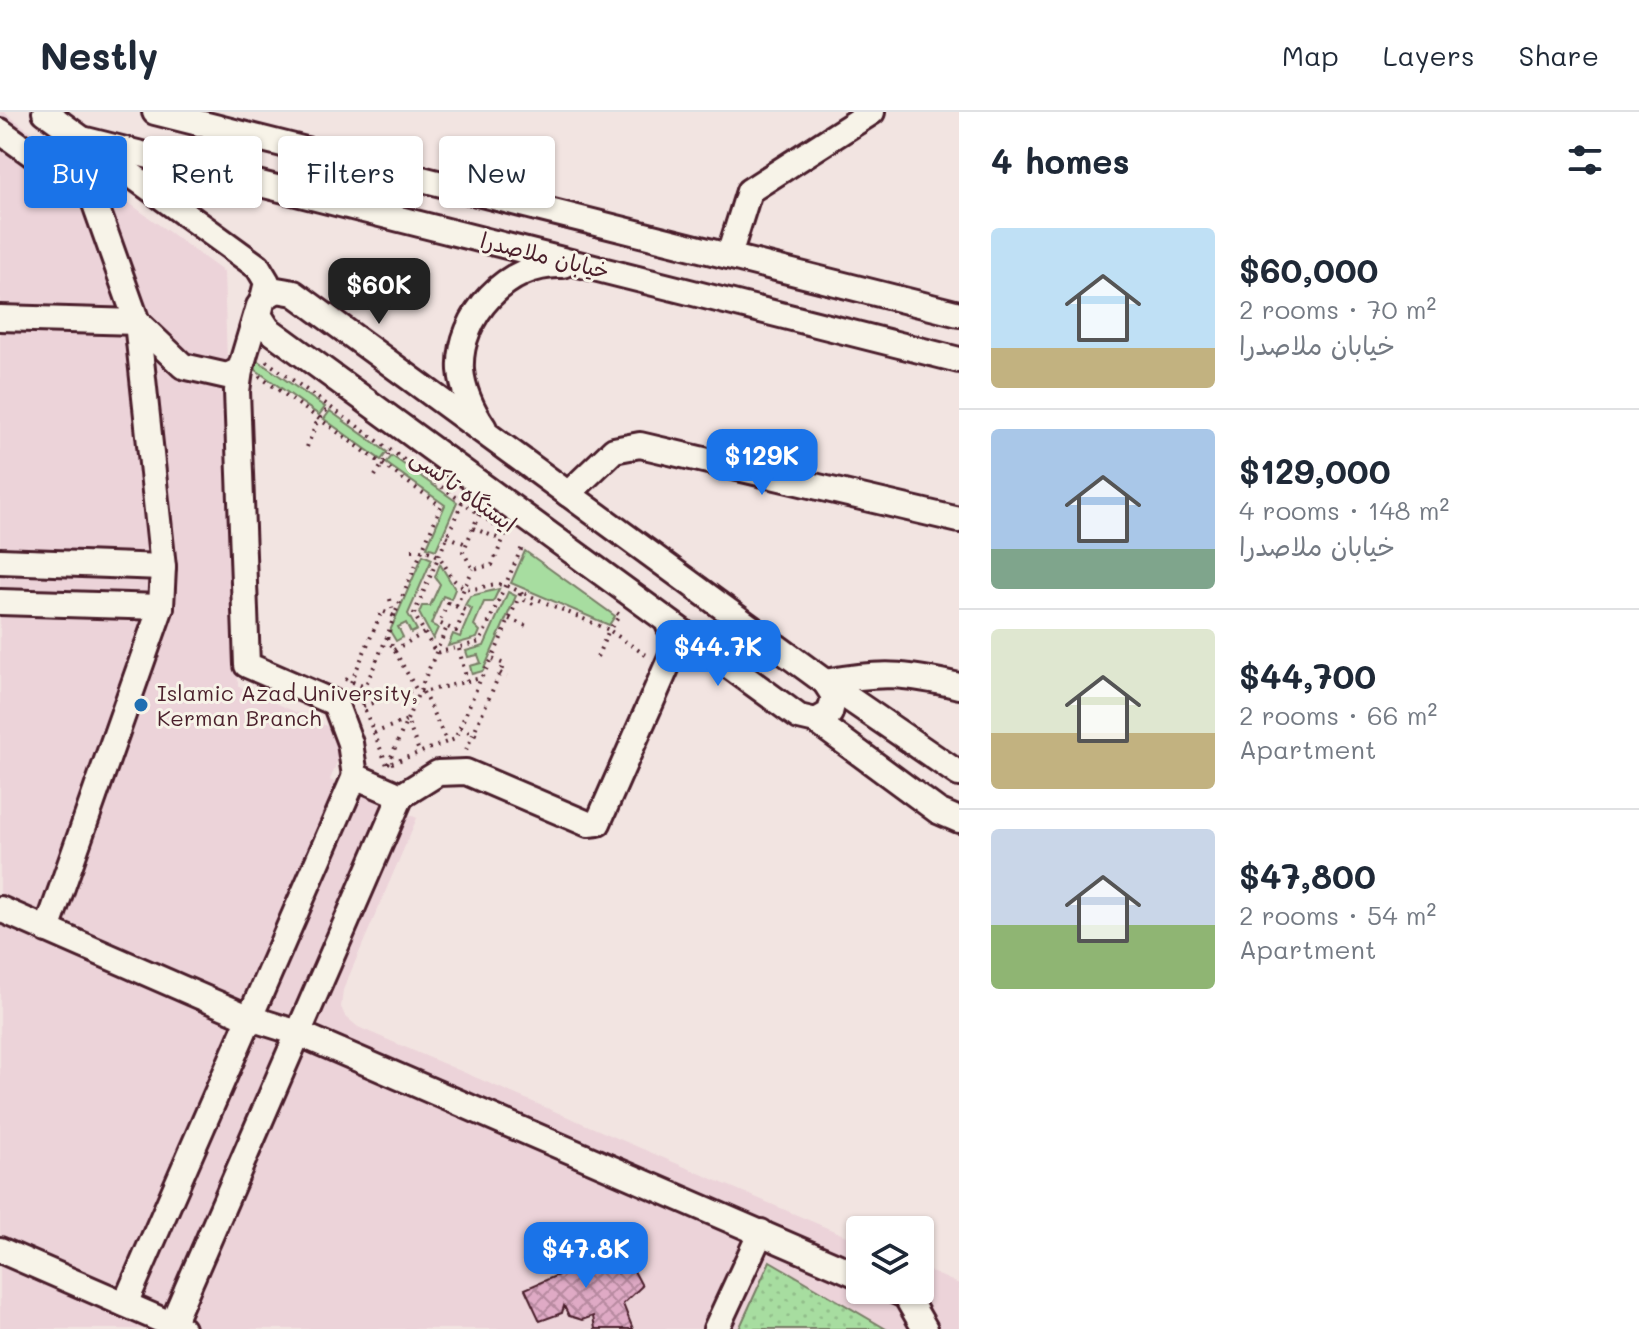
<!DOCTYPE html>
<meta charset="utf-8">
<style>
body{margin:0;font-family:Mali,"Playpen Sans Arabic",sans-serif;background:#f6f6f7;color:#1f2937;height:100vh;display:flex;flex-direction:column;font-size:30px;white-space:nowrap}
*{box-sizing:border-box;margin:0}
p{font-size:26px;color:#747a83}
.icon{flex:none;width:44px;height:44px;fill:none;stroke:currentColor;stroke-width:2;stroke-linecap:round;stroke-linejoin:round}
.map{position:relative;flex:1;overflow:hidden}
.sheet{display:flex;flex-direction:column;background:#fff;width:680px}
.sheet>*{flex:none}
.banner{position:absolute;left:24px;top:24px;width:760px;height:72px;display:flex;gap:16px}
.controls{position:absolute;left:846px;top:1104px;display:grid;gap:16px}
.controls a{display:grid;place-items:center;width:88px;height:88px;border-radius:8px;background:#fff;box-shadow:0 2px 6px #0004;font-size:40px}
.price{position:absolute;translate:-50% -68px;padding:0 18px;border-radius:16px;background:#1a73e8;color:#fff;font-size:26px;line-height:52px;filter:drop-shadow(0 2px 4px #0008)}
.price::after{content:'';position:absolute;left:50%;top:48px;width:24px;height:18px;margin-left:-12px;background:inherit;clip-path:polygon(0 0,100% 0,50% 100%)}
.price.on{background:#222;color:#fff}
ul{padding:0;list-style:none}
li{display:flex;align-items:center;gap:24px;height:200px;padding:0 32px}
li+li{border-top:2px solid #e0e1e3}
li span{display:grid;place-items:center;flex:none;width:224px;height:160px;border-radius:8px;color:#555}
li>.icon{margin-inline-start:auto}
span .icon{width:96px;height:96px;fill:#fffc;stroke-width:1}
li b{font-size:34px}
h2{display:flex;justify-content:space-between;align-items:center;height:96px;padding:0 32px;font-size:34px}
.tag{padding:0 28px;border-radius:8px;background:#fff;box-shadow:0 2px 6px #0004;font-size:28px;line-height:72px}
.tag.on{background:#1a73e8;color:#fff}
header{display:flex;align-items:center;gap:48px;box-sizing:border-box;height:112px;padding:0 40px;background:#fff;border-bottom:2px solid #e0e1e3}
header strong{font-size:38px}
nav{display:flex;gap:44px;margin-inline-start:auto;font-size:28px}
main{display:flex;flex:1;min-height:0}
.map>svg:first-child{display:block}
.built{fill:#ecd3d9}
.green{fill:#a7dda0;stroke:#787e66;stroke-width:2}
.park{fill:url(#park-dots);stroke:#787e66;stroke-width:2}
.building{fill:url(#building-cross-hatch);stroke:#4a1f2b;stroke-width:2}
.lines{fill:none;stroke-linecap:round;stroke-linejoin:round}
.minor-casing{stroke:#4a1f2b;stroke-width:30}
.path{stroke:#4a1f2b;stroke-width:4;stroke-dasharray:2 6;stroke-linecap:butt}
.minor{stroke:#f7f3e8;stroke-width:24}
.poi-dot{fill:#1f6fb2;stroke:#f7f3e8;stroke-width:3}
.labels{text-anchor:middle;dominant-baseline:central;stroke-width:6;stroke-linejoin:round;paint-order:stroke}
.street-label{font-size:22px;fill:#4a1f2b;stroke:#f7f3e8}
.poi-label{font-size:22px;fill:#4a1f2b;stroke:#f7f3e8;text-anchor:start}
</style>
<header>
<strong>Nestly</strong>
<nav><a>Map</a><a>Layers</a><a>Share</a></nav>
</header>
<main>
<div class="map">
<svg width="959" height="1217" viewBox="0 0 959 1217">
<defs>
<pattern id="park-dots" width="8" height="8" patternUnits="userSpaceOnUse" patternTransform="scale(2)"><rect width="8" height="8" fill="#a7dda0"/><path d="M2 2h.1M6 6h.1" fill="none" stroke="#91bd8a" stroke-width="1.8" stroke-linecap="round"/></pattern>
<pattern id="building-cross-hatch" width="8" height="8" patternUnits="userSpaceOnUse" patternTransform="scale(2)"><rect width="8" height="8" fill="#dfaac5"/><path d="M0 0l8 8M0 8l8-8" fill="none" stroke="#b78aa0"/></pattern>
</defs>
<rect width="100%" height="100%" fill="#f2e4e1"/>
<filter id="ink" filterUnits="userSpaceOnUse"><feTurbulence type="fractalNoise" baseFrequency=".0125" numOctaves="2"/><feDisplacementMap in="SourceGraphic" scale="16" xChannelSelector="R" yChannelSelector="G"/><feConvolveMatrix kernelMatrix="1 2 1 2 8 2 1 2 1" color-interpolation-filters="sRGB"/></filter>
<g filter="url(#ink)">
<!-- built -->
<polygon class="built" points="0,0 4,0 224,160 238,574 331,616 337,622 341,640 330,668 417,706 343,878 341,895 345,904 358,915 860,1130 860,1178 920,1178 920,1155 959,1172 959,1217 0,1217"/>
<!-- green -->
<g class="green">
<polygon points="258,249 325,295 319,303 256,258 255,251"/>
<polygon points="330,299 387,340 381,348 324,307"/>
<polygon points="392,344 457,390 436,438 427,435 445,393 386,351"/>
<polygon points="525,439 615,504 609,513 511,471"/>
<polygon points="423,443 432,447 408,502 417,518 411,521 406,511 398,515 403,525 396,529 390,519"/>
<polygon points="440,452 455,477 451,487 443,484 431,512 438,516 433,527 419,501 422,494 430,494 440,472 435,465"/>
<polygon points="499,477 493,490 484,490 474,513 480,519 477,526 448,534 453,522 460,525 472,497 465,493 470,484"/>
<polygon points="508,480 516,484 483,559 472,562 470,554 481,551 478,543 468,545 466,539 484,534"/>
</g>
<!-- park -->
<polygon class="park" points="770,1149 886,1217 739,1217"/>
<!-- building -->
<polygon class="building" points="576,1131 583,1148 608,1137 618,1161 632,1155 642,1174 623,1192 633,1217 595,1217 593,1204 582,1208 569,1204 564,1194 562,1201 540,1209 525,1177 558,1163 551,1143"/>
<g class="lines">
<defs>
<g id="minor">
<polyline points="45,0 82,27 959,248"/>
<polyline points="155,0 959,202"/>
<polyline points="0,19 93,86 137,210 163,455 161,495 47,818"/>
<polyline points="82,27 258,155 267,170 259,203 268,217 799,605 816,609 830,601 834,584 825,570 294,181 277,178 263,186"/>
<polyline points="729,143 749,79 872,0"/>
<polyline points="259,194 240,258 237,279 247,553 335,591 350,631 355,664 401,684 438,661 466,660 588,712 598,711 682,520 669,514"/>
<polyline points="0,206 137,210 183,254 227,264 240,258"/>
<path d="M484,316C472,298 463,280 461,258C458,204 508,150 563,153"/>
<polyline points="568,382 614,338 640,333 959,408"/>
<polyline points="0,449 163,455"/>
<polyline points="0,490 161,495"/>
<polyline points="825,570 959,662"/>
<path d="M825,570C880,560 905,561 959,574"/>
<polyline points="816,609 938,699 959,708"/>
<polyline points="0,797 250,906 298,921 860,1164"/>
<polyline points="0,1138 182,1217"/>
<polyline points="893,1178 906,1184 925,1217"/>
<polyline points="125,1192 355,664"/>
<polyline points="172,1212 401,684"/>
<polyline points="716,1217 761,1120"/>
</g>
</defs>
<!-- minor casing -->
<use href="#minor" class="minor-casing"/>
<!-- path -->
<g class="path">
<polyline points="266,249 513,426"/>
<polyline points="259,264 441,394 394,504 382,499 349,575"/>
<polyline points="307,335 316,312 329,295"/>
<polyline points="375,364 391,339"/>
<polyline points="462,390 414,502 436,541 480,530 523,433"/>
<polyline points="479,402 463,440 473,457 492,453 506,421"/>
<polyline points="473,416 502,428"/>
<polyline points="447,424 466,432"/>
<path d="M412,438C450,436 440,460 460,473C475,483 488,469 503,473C509,474 516,478 521,480L524,488L538,494"/>
<polyline points="390,487 394,504 387,525 416,577 423,580 481,566 492,547"/>
<polygon points="448,491 465,498 456,519 439,511"/>
<polyline points="456,494 473,457"/>
<polyline points="509,507 529,515"/>
<polyline points="387,525 360,586 387,653 455,627 481,566"/>
<polyline points="459,537 467,569"/>
<polyline points="394,538 424,521"/>
<polyline points="597,545 609,518 647,544"/>
<polyline points="500,561 507,565"/>
<polyline points="345,567 365,575"/>
<polyline points="423,580 447,630"/>
<polyline points="363,594 416,577"/>
<polyline points="460,616 481,625"/>
<polyline points="374,621 407,608 420,642"/>
<polyline points="466,638 504,552 492,547 521,480 609,518 620,503 617,501"/>
<polyline points="388,652 447,515"/>
</g>
<!-- minor -->
<use href="#minor" class="minor"/>
</g>
</g>
<!-- markers -->
<circle class="poi-dot" cx="141" cy="593" r="8"/>
<g class="labels">
<!-- street labels -->
<g class="street-label">
<text transform="translate(545 143) rotate(14)">خیابان ملاصدرا</text>
<text transform="translate(464 378) rotate(36)">ایستگاه تاکسی</text>
</g>
<!-- poi labels -->
<g class="poi-label">
<text x="157" y="580">Islamic Azad University,<tspan x="157" dy="25">Kerman Branch</tspan></text>
</g>
</g>
</svg>
<div class="controls">
<a><svg class="icon" aria-label="layers" viewBox="0 0 24 24"><path d="M12 4l9 5-9 5-9-5zM3 14l9 5 9-5"/></svg></a>
</div>
<b class="price on" style="left:379px;top:214px">$60K</b>
<b class="price" style="left:762px;top:385px">$129K</b>
<b class="price" style="left:718px;top:576px">$44.7K</b>
<b class="price" style="left:586px;top:1178px">$47.8K</b>
<div class="banner">
<a class="tag on">Buy</a>
<a class="tag">Rent</a>
<a class="tag">Filters</a>
<a class="tag">New</a>
</div>
</div>
<section class="sheet">
<h2>4 homes<svg class="icon" aria-label="filters" viewBox="0 0 24 24"><path d="M4 7h16M4 17h16"/><circle cx="9" cy="7" r="2"/><circle cx="15" cy="17" r="2"/></svg></h2>
<ul>
<li><span style="background:linear-gradient(#bfe0f5 75%,#c2b280 0)"><svg class="icon" aria-label="home" viewBox="0 0 24 24"><path d="M3 11l9-7 9 7M6 9v11h12V9"/></svg></span><div><b>$60,000</b><p>2 rooms · 70 m²</p><p>خیابان ملاصدرا</p></div></li>
<li><span style="background:linear-gradient(#a9c7e8 75%,#7fa58c 0)"><svg class="icon" aria-label="home" viewBox="0 0 24 24"><path d="M3 11l9-7 9 7M6 9v11h12V9"/></svg></span><div><b>$129,000</b><p>4 rooms · 148 m²</p><p>خیابان ملاصدرا</p></div></li>
<li><span style="background:linear-gradient(#dfe7d0 65%,#c2b280 0)"><svg class="icon" aria-label="home" viewBox="0 0 24 24"><path d="M3 11l9-7 9 7M6 9v11h12V9"/></svg></span><div><b>$44,700</b><p>2 rooms · 66 m²</p><p>Apartment</p></div></li>
<li><span style="background:linear-gradient(#c9d6e8 60%,#8fb573 0)"><svg class="icon" aria-label="home" viewBox="0 0 24 24"><path d="M3 11l9-7 9 7M6 9v11h12V9"/></svg></span><div><b>$47,800</b><p>2 rooms · 54 m²</p><p>Apartment</p></div></li>
</ul>
</section>
</main>
